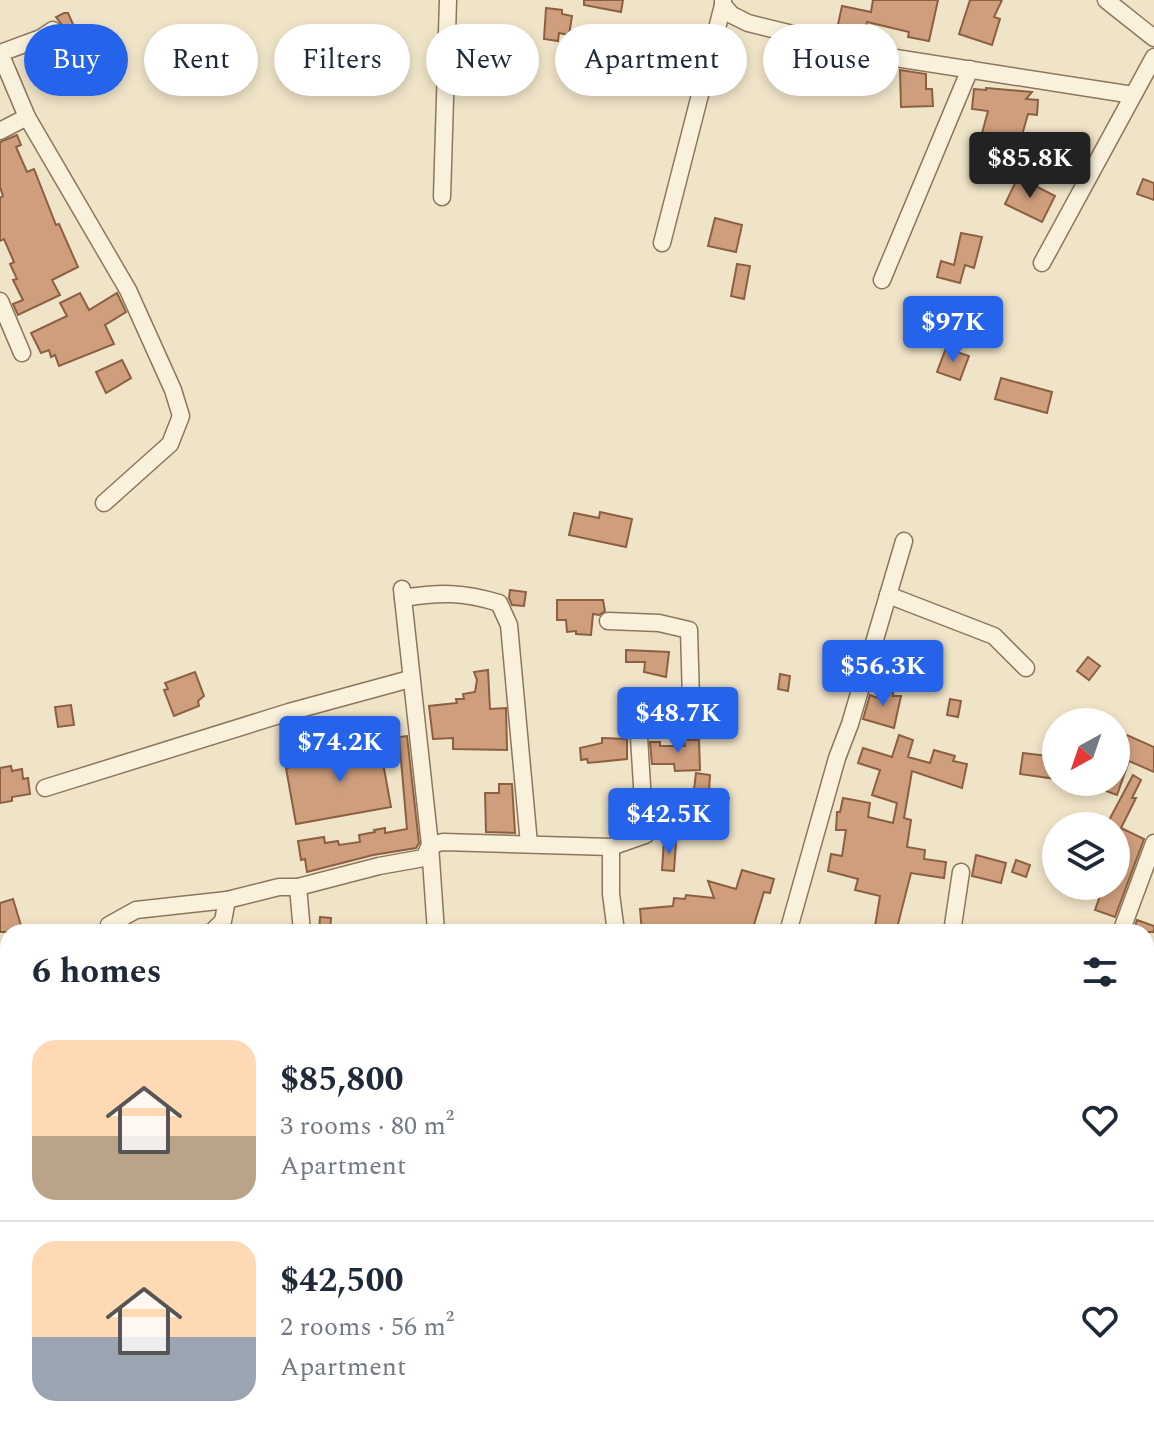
<!DOCTYPE html>
<meta charset="utf-8">
<style>
body{margin:0;font-family:Spectral,serif;background:#f2f2f3;color:#1f2937;height:100vh;display:flex;flex-direction:column;font-size:30px;white-space:nowrap}
*{box-sizing:border-box;margin:0}
p{font-size:26px;color:#747a83}
.icon{flex:none;width:44px;height:44px;fill:none;stroke:currentColor;stroke-width:2;stroke-linecap:round;stroke-linejoin:round}
.map{position:relative;flex:1;overflow:hidden}
.side{position:absolute;left:0px;top:924px;width:1154px;height:512px;display:flex;flex-direction:column;background:#fff;border-radius:24px 24px 0 0;box-shadow:0 4px 12px #0003}
.side>*{flex:none}
.top-card{position:absolute;left:24px;top:24px;width:1106px;height:72px;display:flex;gap:16px}
.needle{width:52px;rotate:220deg}
.controls{position:absolute;left:1042px;top:708px;display:grid;gap:16px}
.controls a{display:grid;place-items:center;width:88px;height:88px;border-radius:50%;background:#fff;box-shadow:0 4px 12px #0003;font-size:40px}
.price{position:absolute;translate:-50% -68px;padding:0 18px;border-radius:8px;background:#2563eb;color:#fff;font-size:26px;line-height:52px;filter:drop-shadow(0 2px 4px #0008)}
.price::after{content:'';position:absolute;left:50%;top:48px;width:24px;height:18px;margin-left:-12px;background:inherit;clip-path:polygon(0 0,100% 0,50% 100%)}
.price.active{background:#222;color:#fff}
ul{padding:0;list-style:none}
li{display:flex;align-items:center;gap:24px;height:200px;padding:0 32px}
li+li{border-top:2px solid #e0e1e3}
li span{display:grid;place-items:center;flex:none;width:224px;height:160px;border-radius:24px;color:#555}
li>.icon{margin-inline-start:auto}
span .icon{width:96px;height:96px;fill:#fffc;stroke-width:1}
li b{font-size:34px}
h2{display:flex;justify-content:space-between;align-items:center;height:96px;padding:0 32px;font-size:34px}
.tag{padding:0 28px;border-radius:36px;background:#fff;box-shadow:0 4px 12px #0003;font-size:28px;line-height:72px}
.tag.active{background:#2563eb;color:#fff}
.map>svg:first-child{display:block}
.building{fill:#cf9f7d;stroke:#8d5f41;stroke-width:2}
.lines{fill:none;stroke-linecap:round;stroke-linejoin:round}
.street-casing{stroke:#8d765c;stroke-width:19}
.secondary-casing{stroke:#6f573f;stroke-width:25}
.street{stroke:#faf1dc;stroke-width:16}
.secondary{stroke:#faf1dc;stroke-width:22}
</style>
<div class="map">
<svg width="1154" height="1436" viewBox="0 0 1154 1436">
<rect width="100%" height="100%" fill="#f0e4c8"/>
<!-- building -->
<g class="building">
<polygon points="584,0 623,0 621,12 584,5"/>
<polygon points="873,0 938,0 929,41 908,37 909,32 867,22 864,36 837,29 842,6 871,12"/>
<polygon points="970,0 1002,0 994,17 1000,19 992,45 959,34"/>
<polygon points="546,8 562,10 562,14 572,16 569,35 559,33 558,41 544,39"/>
<polygon points="64,13 68,13 76,31 65,35 62,25 56,17"/>
<polygon points="900,70 926,74 926,89 932,89 933,106 901,107"/>
<polygon points="986,88 1032,92 1026,99 1038,100 1037,115 1028,114 1018,149 1001,144 998,154 978,148 988,111 972,109 974,89 986,90"/>
<polygon points="17,135 21,145 16,147 27,172 34,169 56,225 59,224 78,267 52,280 60,295 18,315 13,304 23,300 13,280 17,279 10,264 14,262 4,239 0,241 0,198 3,196 0,187 0,142"/>
<polygon points="1018,177 1055,196 1042,222 1005,204"/>
<polygon points="1143,179 1154,183 1154,200 1137,194"/>
<polygon points="715,218 742,225 736,252 708,246"/>
<polygon points="961,233 982,237 974,268 965,265 960,283 937,277 941,261 954,265"/>
<polygon points="737,264 750,266 744,299 731,296"/>
<polygon points="80,293 89,310 117,293 126,312 105,325 114,344 59,366 55,355 51,357 49,350 41,353 31,333 67,316 60,303"/>
<polygon points="965,299 987,306 985,313 993,316 988,332 979,329 977,334 956,327"/>
<polygon points="946,348 969,356 960,380 937,372"/>
<polygon points="122,360 131,378 106,393 96,372"/>
<polygon points="1001,378 1052,392 1047,413 995,399"/>
<polygon points="600,512 632,519 626,547 569,535 574,513 599,518"/>
<polygon points="510,590 526,592 524,606 512,605 509,598"/>
<polygon points="557,600 603,600 605,611 599,615 593,614 591,635 576,634 576,631 567,632 566,620 557,620"/>
<polygon points="893,642 906,645 900,672 888,669"/>
<polygon points="626,650 669,652 666,677 644,672 645,662 626,662"/>
<polygon points="1088,657 1100,666 1089,680 1077,671"/>
<polygon points="488,670 490,709 506,708 507,750 453,749 453,738 433,739 429,706 457,703 456,699 464,699 463,694 475,692 477,680 474,672"/>
<polygon points="195,672 204,696 198,701 199,706 174,716 164,690 168,689 165,683"/>
<polygon points="780,674 790,676 788,691 778,689"/>
<polygon points="894,681 893,696 901,696 894,728 863,719 870,695 878,698"/>
<polygon points="950,699 961,701 958,717 947,715"/>
<polygon points="71,705 74,725 58,727 55,707"/>
<polygon points="899,735 913,740 908,757 930,763 934,750 955,756 953,761 967,764 962,788 912,771 904,818 911,820 907,847 925,850 924,859 946,862 944,878 911,873 896,932 875,926 880,896 855,890 858,879 828,871 831,854 842,856 846,830 836,830 837,812 840,812 843,798 870,803 868,817 893,823 897,803 872,795 880,770 858,763 863,748 892,757"/>
<polygon points="1116,735 1126,738 1127,735 1154,747 1154,772 1129,761 1117,795 1087,784 1116,782"/>
<polygon points="407,736 419,843 416,848 373,855 307,872 305,859 301,860 298,841 324,837 325,843 338,841 339,845 360,842 359,835 375,832 374,830 385,828 385,833 407,829 399,737"/>
<polygon points="602,738 627,739 627,759 588,763 587,759 581,760 580,748 602,743"/>
<polygon points="684,740 699,740 700,770 675,771 674,764 652,764 650,742 660,742 660,746 685,746"/>
<polygon points="379,741 391,807 296,824 286,768 318,763 316,752"/>
<polygon points="1023,753 1056,757 1056,779 1020,774"/>
<polygon points="11,766 12,771 22,769 23,779 28,778 30,794 12,797 12,801 0,803 0,768"/>
<polygon points="696,773 710,775 709,791 729,798 728,802 720,801 727,805 722,819 716,817 713,826 698,820 705,800 693,798"/>
<polygon points="1133,775 1141,780 1132,798 1136,798 1121,828 1144,839 1115,917 1095,910 1103,888 1116,886 1116,826 1107,824"/>
<polygon points="499,784 512,784 515,833 486,832 485,793 499,793"/>
<polygon points="664,841 676,842 674,871 662,870"/>
<polygon points="976,855 1006,863 1001,883 972,876"/>
<polygon points="1016,860 1030,865 1026,877 1012,872"/>
<polygon points="742,870 774,879 770,893 764,892 752,931 730,927 729,932 676,932 653,929 653,932 642,932 640,909 673,906 674,898 685,899 686,895 714,898 708,881 736,889"/>
<polygon points="13,899 23,932 0,932 0,903"/>
<polygon points="320,917 331,918 330,932 319,932"/>
<polygon points="1137,920 1154,926 1154,932 1133,932"/>
</g>
<g class="lines">
<defs>
<g id="street">
<polyline points="723,0 723,5 732,15 748,23 883,56 1133,95"/>
<polyline points="1106,0 1154,38"/>
<polyline points="0,53 27,117 128,290 173,390 181,416 170,444 104,503"/>
<polyline points="0,53 41,38 53,30"/>
<polyline points="0,131 27,117"/>
<polyline points="442,197 448,0"/>
<polyline points="662,243 723,5"/>
<polyline points="1042,263 1154,57"/>
<polyline points="882,280 970,69"/>
<polyline points="0,301 22,353"/>
<polyline points="402,589 430,845 436,932"/>
<polyline points="888,595 994,636 1026,668"/>
<path d="M403,598C440,592 463,592 499,603L509,625L529,844"/>
<polyline points="45,788 289,712 410,679"/>
<polyline points="611,847 611,894 616,932"/>
<polyline points="111,932 109,925 136,910 227,900 279,887 298,887"/>
<polyline points="212,932 223,921 227,900"/>
<polyline points="302,932 298,887 379,866 424,858 430,845 443,842 611,847 645,835 637,704 691,700 689,630 659,623 608,621"/>
<polyline points="788,932 837,758 850,724 904,541"/>
<polyline points="952,932 961,872"/>
<polyline points="1121,932 1154,843"/>
<polyline points="1146,1021 1154,1025"/>
<polyline points="1146,1093 1154,1079"/>
<polyline points="0,1200 8,1192"/>
<polyline points="0,1227 8,1230"/>
<polyline points="1146,1284 1154,1292"/>
<polyline points="922,1428 936,1436"/>
<polyline points="968,1428 969,1436"/>
<polyline points="454,1436 454,1428"/>
<polyline points="669,1436 672,1428"/>
</g>
<g id="secondary">
<polyline points="1146,1378 1154,1373"/>
<polyline points="1063,1436 1074,1428"/>
</g>
</defs>
<!-- street casing -->
<use href="#street" class="street-casing"/>
<!-- secondary casing -->
<use href="#secondary" class="secondary-casing"/>
<!-- street -->
<use href="#street" class="street"/>
<!-- secondary -->
<use href="#secondary" class="secondary"/>
</g>
</svg>
<div class="controls">
<a><svg class="needle" viewBox="-14 -14 28 28"><path d="M0-13l5 13h-10z" fill="#e53935"/><path d="M0 13l5-13h-10z" fill="#747a83"/></svg></a>
<a><svg class="icon" aria-label="layers" viewBox="0 0 24 24"><path d="M12 4l9 5-9 5-9-5zM3 14l9 5 9-5"/></svg></a>
</div>
<b class="price active" style="left:1030px;top:200px">$85.8K</b>
<b class="price" style="left:953px;top:364px">$97K</b>
<b class="price" style="left:883px;top:708px">$56.3K</b>
<b class="price" style="left:678px;top:755px">$48.7K</b>
<b class="price" style="left:340px;top:784px">$74.2K</b>
<b class="price" style="left:669px;top:856px">$42.5K</b>
<div class="top-card">
<a class="tag active">Buy</a>
<a class="tag">Rent</a>
<a class="tag">Filters</a>
<a class="tag">New</a>
<a class="tag">Apartment</a>
<a class="tag">House</a>
</div>
<section class="side">
<h2>6 homes<svg class="icon" aria-label="filters" viewBox="0 0 24 24"><path d="M4 7h16M4 17h16"/><circle cx="9" cy="7" r="2"/><circle cx="15" cy="17" r="2"/></svg></h2>
<ul>
<li><span style="background:linear-gradient(#ffd9b3 60%,#b9a48a 0)"><svg class="icon" aria-label="home" viewBox="0 0 24 24"><path d="M3 11l9-7 9 7M6 9v11h12V9"/></svg></span><div><b>$85,800</b><p>3 rooms · 80 m²</p><p>Apartment</p></div><svg class="icon" aria-label="heart" viewBox="0 0 24 24"><path d="M12 20l-8-8c-3-5 5-10 8-4 3-6 11-1 8 4z"/></svg></li>
<li><span style="background:linear-gradient(#ffd9b3 60%,#9aa5b1 0)"><svg class="icon" aria-label="home" viewBox="0 0 24 24"><path d="M3 11l9-7 9 7M6 9v11h12V9"/></svg></span><div><b>$42,500</b><p>2 rooms · 56 m²</p><p>Apartment</p></div><svg class="icon" aria-label="heart" viewBox="0 0 24 24"><path d="M12 20l-8-8c-3-5 5-10 8-4 3-6 11-1 8 4z"/></svg></li>
</ul>
</section>
</div>
